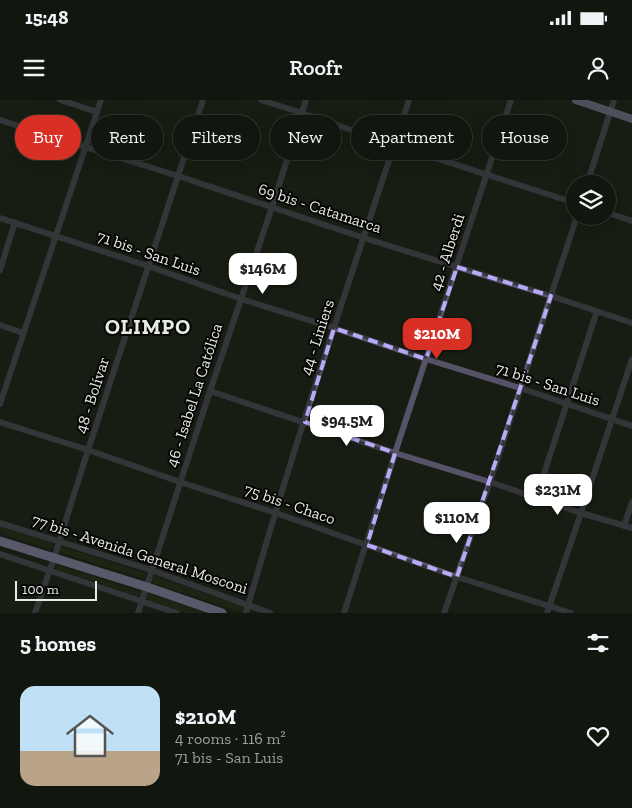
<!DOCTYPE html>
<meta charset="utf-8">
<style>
body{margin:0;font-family:"Zilla Slab",serif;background:#1a1f17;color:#f1f3f6;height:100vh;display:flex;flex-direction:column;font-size:19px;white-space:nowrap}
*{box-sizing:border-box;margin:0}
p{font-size:16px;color:#9c9f9e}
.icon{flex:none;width:28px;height:28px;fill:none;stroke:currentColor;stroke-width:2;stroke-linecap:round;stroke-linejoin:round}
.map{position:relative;height:513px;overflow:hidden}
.sheet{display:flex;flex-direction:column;background:#11160e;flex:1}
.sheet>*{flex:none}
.guide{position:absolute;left:15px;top:15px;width:602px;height:45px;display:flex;gap:10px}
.buttons{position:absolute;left:566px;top:75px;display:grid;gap:10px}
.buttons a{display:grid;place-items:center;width:50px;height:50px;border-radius:50%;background:#11160e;box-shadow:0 5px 20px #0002,0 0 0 1px #30352e;font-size:25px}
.scale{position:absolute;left:15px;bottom:12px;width:82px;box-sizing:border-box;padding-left:5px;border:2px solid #e6ebe4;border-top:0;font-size:14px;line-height:18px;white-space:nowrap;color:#e6ebe4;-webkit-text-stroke:4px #050604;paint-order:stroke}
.price{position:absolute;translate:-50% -42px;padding:0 11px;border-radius:10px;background:#fff;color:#222;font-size:16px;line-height:32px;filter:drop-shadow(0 1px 2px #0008)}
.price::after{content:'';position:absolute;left:50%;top:30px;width:15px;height:11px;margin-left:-8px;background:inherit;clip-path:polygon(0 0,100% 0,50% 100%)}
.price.current{background:#d93025;color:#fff}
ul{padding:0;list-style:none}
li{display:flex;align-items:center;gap:15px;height:125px;padding:0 20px}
li span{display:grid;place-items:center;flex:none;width:140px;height:100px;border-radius:15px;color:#555}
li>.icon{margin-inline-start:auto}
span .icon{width:60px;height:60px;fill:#fffc;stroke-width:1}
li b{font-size:21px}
h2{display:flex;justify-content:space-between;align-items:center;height:60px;padding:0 20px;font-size:21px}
.pill{padding:0 18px;border-radius:22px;background:#11160e;box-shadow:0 5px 20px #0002,0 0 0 1px #30352e;font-size:18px;line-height:45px}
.pill.current{background:#d93025;color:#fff}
.status{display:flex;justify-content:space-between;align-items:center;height:35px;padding:0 25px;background:#11160e;direction:ltr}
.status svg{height:14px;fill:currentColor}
header{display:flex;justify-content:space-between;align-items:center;height:65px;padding:0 20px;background:#11160e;font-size:22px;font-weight:600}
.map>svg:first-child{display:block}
.grass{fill:#203017}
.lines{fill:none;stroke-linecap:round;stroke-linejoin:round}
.minor{stroke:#565368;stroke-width:6}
.major{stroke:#928cb7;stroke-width:8}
.highway{stroke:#aaa2d7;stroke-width:9}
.marked{fill:none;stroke:#b7abf8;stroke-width:4;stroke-dasharray:10 6;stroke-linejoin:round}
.labels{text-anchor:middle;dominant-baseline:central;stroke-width:4;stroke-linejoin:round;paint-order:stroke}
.street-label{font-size:16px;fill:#e6ebe4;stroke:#050604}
.district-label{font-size:21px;font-weight:bold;letter-spacing:1px;fill:#e6ebe4;stroke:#050604}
</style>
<div class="status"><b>15:48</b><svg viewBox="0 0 49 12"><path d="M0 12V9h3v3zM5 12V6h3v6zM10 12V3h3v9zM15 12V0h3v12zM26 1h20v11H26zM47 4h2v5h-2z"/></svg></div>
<header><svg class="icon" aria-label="menu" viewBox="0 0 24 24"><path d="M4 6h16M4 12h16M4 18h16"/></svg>Roofr<svg class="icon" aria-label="person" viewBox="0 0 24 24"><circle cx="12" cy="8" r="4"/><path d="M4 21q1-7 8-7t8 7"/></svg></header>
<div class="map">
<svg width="632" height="513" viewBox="0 0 632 513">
<rect width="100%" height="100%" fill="#171d13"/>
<!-- grass -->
<g class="grass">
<polygon points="0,426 53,443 51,450 0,433"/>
<polygon points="60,446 146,473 144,479 59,452"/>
<polygon points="55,464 141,492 139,496 54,468"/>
<polygon points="154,476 246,508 244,513 151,482"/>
<polygon points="148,493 207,513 188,513 146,499"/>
</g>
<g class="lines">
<!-- minor -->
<g class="minor">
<polyline points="60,0 97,12"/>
<polyline points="261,0 302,13 395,45 575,103"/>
<polyline points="0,20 178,76 364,138 551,196 632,223"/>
<polyline points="587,84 614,0"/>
<polyline points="608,113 632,121"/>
<polyline points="0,118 148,166 241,199 334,228 426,259 520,288 632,326"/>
<polyline points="0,170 15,122"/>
<polyline points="0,225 23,233"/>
<polyline points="210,291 395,353 490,382 581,413 632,428"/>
<polyline points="0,304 101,0"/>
<polyline points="0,322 88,350 180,382 276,413 457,477 571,513"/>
<polyline points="536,398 597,211"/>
<polyline points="0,423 151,470 270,513"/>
<polyline points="624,426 632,402"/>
<polyline points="0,454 177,513"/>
<polyline points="35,513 54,458 88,350 203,0"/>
<polyline points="138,513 210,291 272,107 306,0"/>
<path d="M246,513C295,340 353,170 409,0"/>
<polyline points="344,513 395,353 511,0"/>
<polyline points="444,513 490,382 577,116"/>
<polyline points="547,513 581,413 632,259"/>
</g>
<!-- major -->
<polyline class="major" points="576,0 632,19"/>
<!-- highway -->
<polyline class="highway" points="0,441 147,487 222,513"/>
</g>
<!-- marked area -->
<path d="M0 0H632V513H0ZM457,167L551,196L457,477L367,445L395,353L305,322L334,228L426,259Z" fill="#171d13" fill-opacity=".55" fill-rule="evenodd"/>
<path class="marked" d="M457,167L551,196L457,477L367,445L395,353L305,322L334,228L426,259Z"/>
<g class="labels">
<!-- street labels -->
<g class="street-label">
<text transform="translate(320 108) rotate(18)">69 bis - Catamarca</text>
<text transform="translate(447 152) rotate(-72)">42 - Alberdi</text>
<text transform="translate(149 153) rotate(19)">71 bis - San Luis</text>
<text transform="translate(317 237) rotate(-72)">44 - Liniers</text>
<text transform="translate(548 284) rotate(18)">71 bis - San Luis</text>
<text transform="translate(92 295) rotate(-72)">48 - Bolívar</text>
<text transform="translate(194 295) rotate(-72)">46 - Isabel La Católica</text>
<text transform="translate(290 404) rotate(19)">75 bis - Chaco</text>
<text transform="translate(140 454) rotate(18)">77 bis - Avenida General Mosconi</text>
</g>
<!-- district labels -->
<g class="district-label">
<text x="148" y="226">OLIMPO</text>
</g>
</g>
</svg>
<div class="buttons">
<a><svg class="icon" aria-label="layers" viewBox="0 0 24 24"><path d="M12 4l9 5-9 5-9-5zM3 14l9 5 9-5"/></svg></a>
</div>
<div class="scale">100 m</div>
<b class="price" style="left:263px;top:195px">$146M</b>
<b class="price current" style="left:437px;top:260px">$210M</b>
<b class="price" style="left:347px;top:347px">$94.5M</b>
<b class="price" style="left:558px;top:416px">$231M</b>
<b class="price" style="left:457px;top:444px">$110M</b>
<div class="guide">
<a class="pill current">Buy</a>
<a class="pill">Rent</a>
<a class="pill">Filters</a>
<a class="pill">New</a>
<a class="pill">Apartment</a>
<a class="pill">House</a>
</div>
</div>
<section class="sheet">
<h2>5 homes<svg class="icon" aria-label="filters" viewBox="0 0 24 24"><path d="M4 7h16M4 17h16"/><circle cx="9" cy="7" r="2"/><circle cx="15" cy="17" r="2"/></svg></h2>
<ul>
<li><span style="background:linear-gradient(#bfe0f5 65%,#b9a48a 0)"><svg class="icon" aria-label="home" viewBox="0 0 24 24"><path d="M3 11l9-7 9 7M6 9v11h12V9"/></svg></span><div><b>$210M</b><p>4 rooms · 116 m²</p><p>71 bis - San Luis</p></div><svg class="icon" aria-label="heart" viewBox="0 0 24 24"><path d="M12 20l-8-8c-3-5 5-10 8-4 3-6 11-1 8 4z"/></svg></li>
</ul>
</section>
